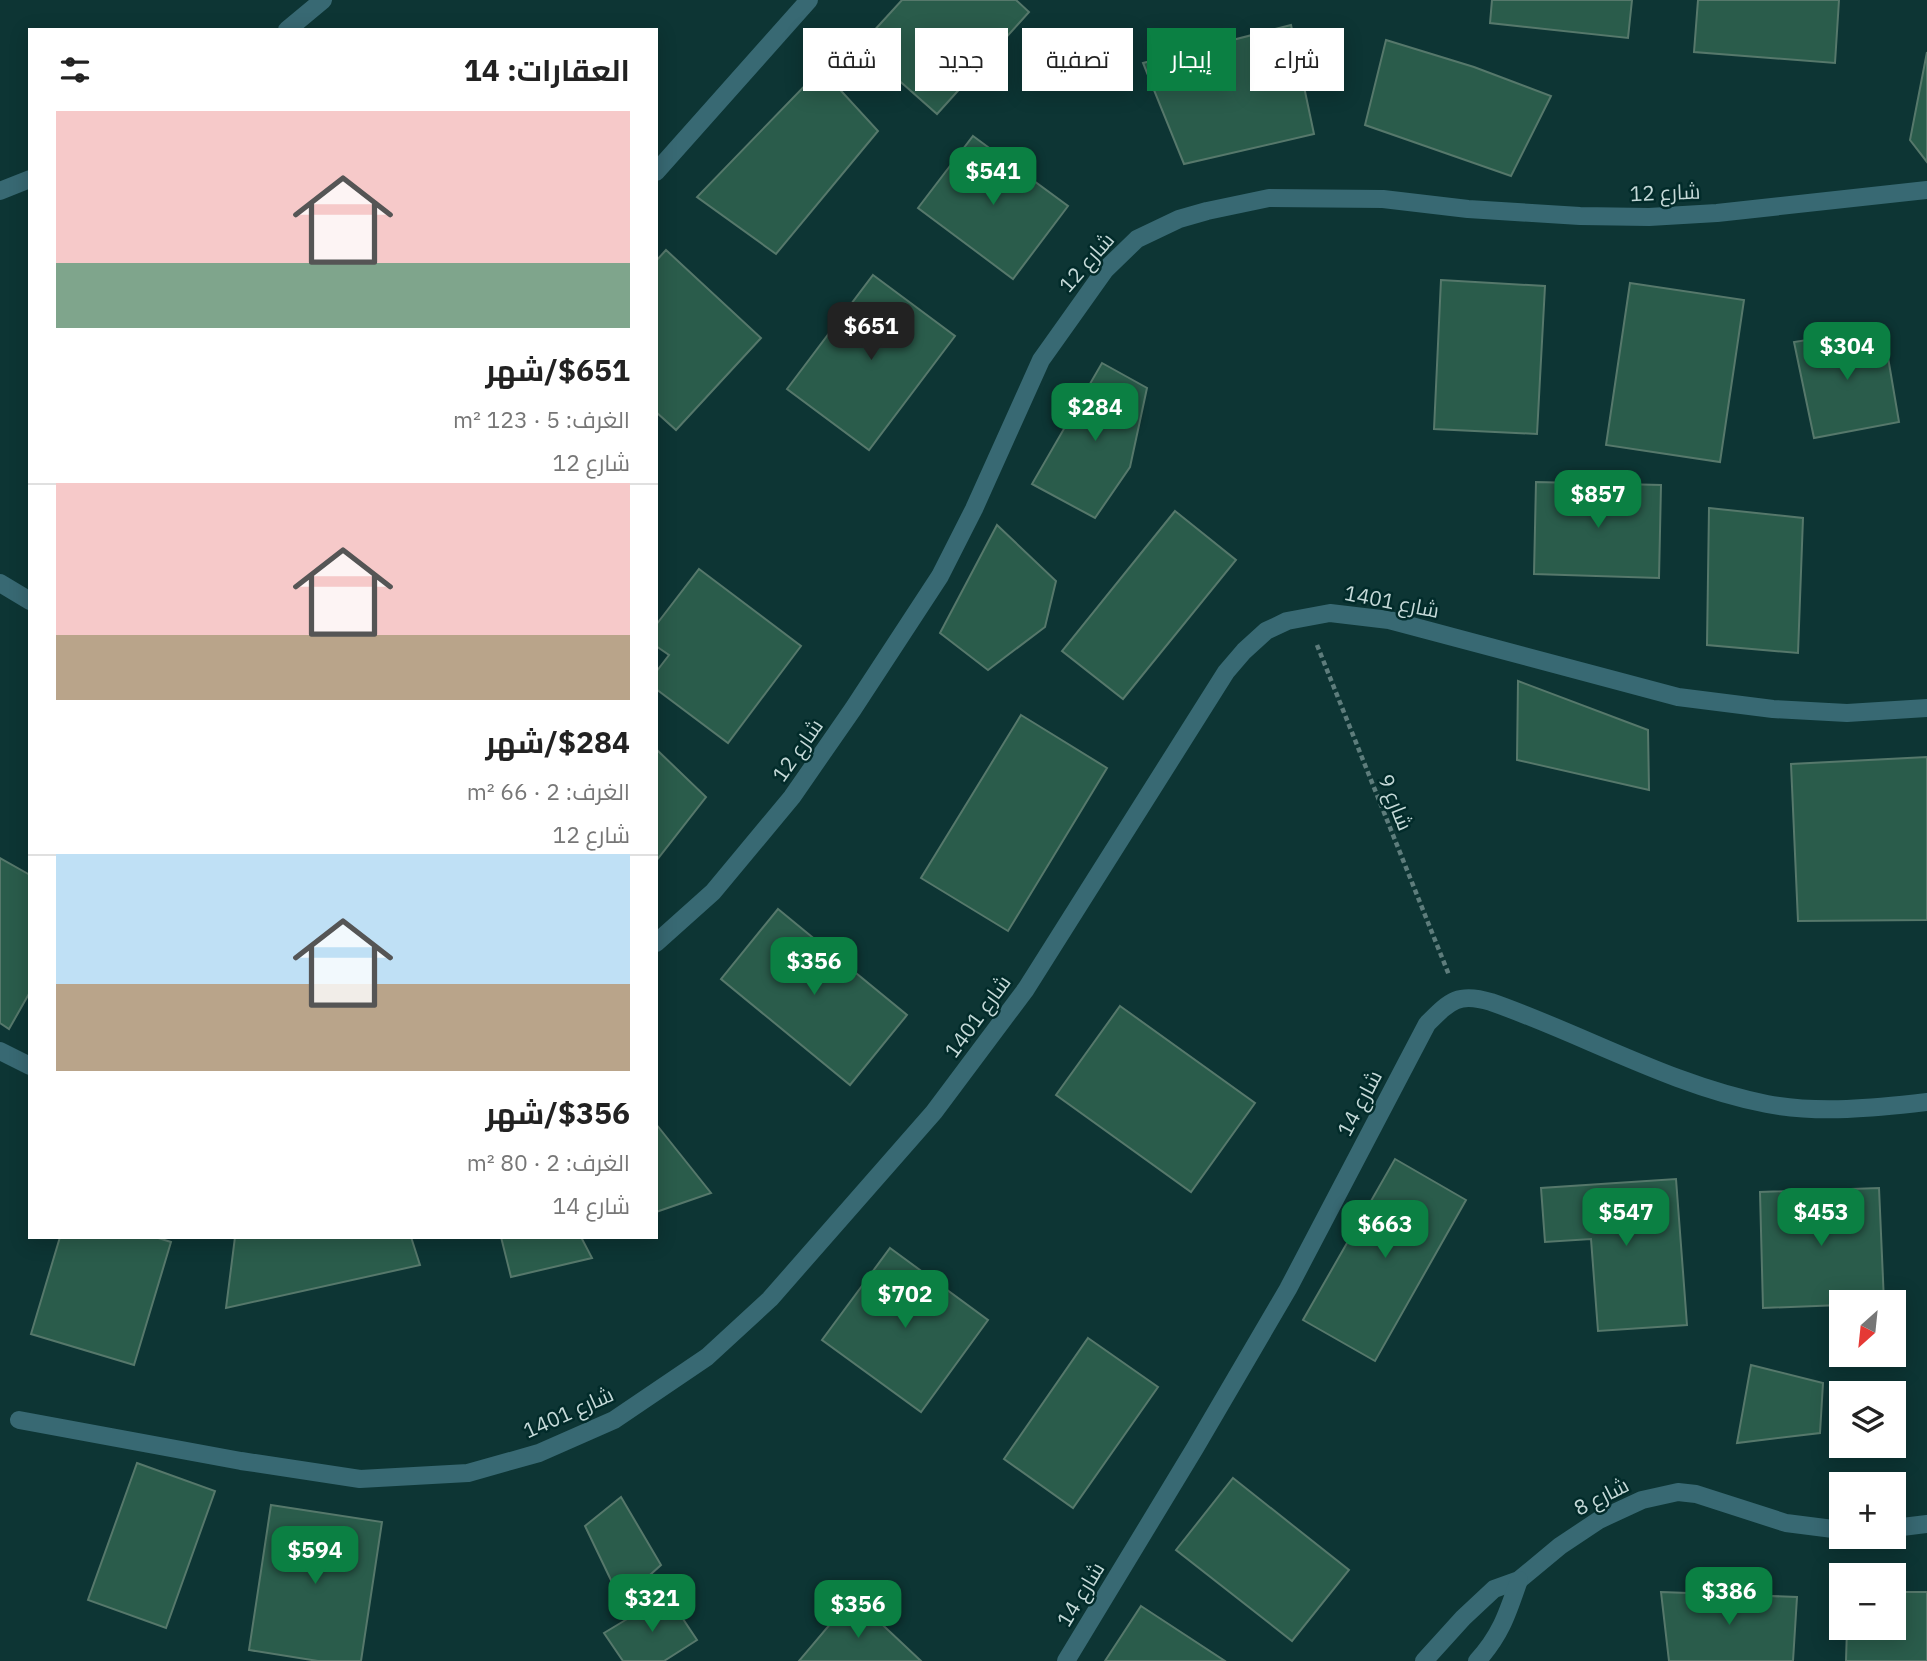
<!DOCTYPE html>
<html lang="ar">
<meta charset="utf-8">
<style>
body{margin:0;font-family:"IBM Plex Sans",Cairo,sans-serif;background:#f6f6f6;color:#222;direction:rtl;height:100vh;display:flex;flex-direction:column;font-size:26px;white-space:nowrap}
*{box-sizing:border-box;margin:0}
p{font-size:23px;color:#767676}
.icon{flex:none;width:38px;height:38px;fill:none;stroke:currentColor;stroke-width:2;stroke-linecap:round;stroke-linejoin:round}
.map{position:relative;flex:1;overflow:hidden;direction:ltr}
.panel{position:absolute;left:28px;top:28px;width:630px;height:1211px;display:flex;flex-direction:column;background:#fff;border-radius:0px;box-shadow:0 4px 18px #0003;direction:rtl}
.panel>*{flex:none}
.top-card{position:absolute;left:679px;top:28px;width:665px;height:63px;direction:rtl;display:flex;gap:14px}
.needle{width:46px;rotate:207deg}
.fabs{position:absolute;left:1829px;top:1290px;display:grid;gap:14px}
.fabs a{display:grid;place-items:center;width:77px;height:77px;border-radius:0px;background:#fff;box-shadow:0 4px 18px #0003;font-size:35px}
.price{position:absolute;translate:-50% -60px;padding:0 16px;border-radius:14px;background:#0b8043;color:#fff;font-size:23px;line-height:46px;filter:drop-shadow(0 2px 4px #0008)}
.price::after{content:'';position:absolute;left:50%;top:42px;width:21px;height:16px;margin-left:-10px;background:inherit;clip-path:polygon(0 0,100% 0,50% 100%)}
.price.active{background:#222;color:#fff}
ul{padding:0;list-style:none}
li{display:grid;align-content:center;gap:14px;height:371px;padding:0 28px}
li+li{border-top:2px solid #e0e0e0}
li span{display:grid;place-items:center;height:217px;border-radius:0px;color:#555}
li>.icon{margin-inline-start:auto}
span .icon{width:126px;height:126px;fill:#fffc;stroke-width:1}
li b{font-size:30px}
h2{display:flex;justify-content:space-between;align-items:center;height:84px;padding:0 28px;font-size:30px}
.chip{padding:0 24px;border-radius:0px;background:#fff;box-shadow:0 4px 18px #0003;font-size:24px;line-height:63px}
.chip.active{background:#0b8043;color:#fff}
.map>svg:first-child{display:block}
.building{fill:#2a5c4b;stroke:#56786b;stroke-width:2}
.lines{fill:none;stroke-linecap:round;stroke-linejoin:round}
.path{stroke:#5e7d7c;stroke-width:4.5;stroke-dasharray:5 3.5;stroke-linecap:butt}
.minor{stroke:#386973;stroke-width:18}
.labels{text-anchor:middle;dominant-baseline:central;stroke-width:5;stroke-linejoin:round;paint-order:stroke}
.street-label{font-size:21px;fill:#c5d9d8;stroke:#022b2a}
</style>
<div class="map">
<svg width="1927" height="1661" viewBox="0 0 1927 1661">
<rect width="100%" height="100%" fill="#0d3534"/>
<!-- building -->
<g class="building">
<polygon points="902,0 1016,0 1029,12 937,114 860,46"/>
<polygon points="1492,0 1632,0 1628,38 1490,23"/>
<polygon points="1698,0 1839,0 1835,63 1694,52"/>
<polygon points="1291,25 1314,134 1184,164 1143,63"/>
<polygon points="1386,40 1474,67 1551,96 1511,176 1365,125"/>
<polygon points="1927,52 1927,162 1910,140"/>
<polygon points="821,69 878,131 776,254 697,197"/>
<polygon points="973,136 1068,206 1013,279 918,208"/>
<polygon points="666,250 761,338 676,430 656,412 656,261"/>
<polygon points="873,275 955,336 869,450 787,389"/>
<polygon points="1441,280 1545,286 1537,434 1434,429"/>
<polygon points="1630,283 1744,300 1720,462 1606,445"/>
<polygon points="1883,328 1899,422 1814,438 1794,342"/>
<polygon points="1102,363 1147,388 1130,467 1095,518 1032,484"/>
<polygon points="1536,482 1661,485 1659,578 1534,574"/>
<polygon points="1709,508 1803,518 1798,653 1707,645"/>
<polygon points="1175,511 1236,560 1123,699 1062,651"/>
<polygon points="997,525 1056,581 1045,627 988,670 940,633"/>
<polygon points="699,569 801,646 728,743 656,689 656,672 669,655 656,646 656,625"/>
<polygon points="1518,681 1648,730 1649,790 1517,760"/>
<polygon points="1021,715 1107,768 1008,931 921,878"/>
<polygon points="656,749 706,797 656,861"/>
<polygon points="1927,757 1927,920 1798,921 1791,764"/>
<polygon points="0,858 30,875 30,992 9,1029 0,1023"/>
<polygon points="778,909 907,1015 850,1085 721,979"/>
<polygon points="1120,1006 1255,1103 1191,1192 1056,1095"/>
<polygon points="656,1124 711,1193 656,1212"/>
<polygon points="1395,1159 1466,1200 1375,1361 1303,1320"/>
<polygon points="1676,1179 1687,1325 1598,1331 1591,1239 1545,1242 1541,1188"/>
<polygon points="1879,1188 1884,1302 1841,1302 1841,1305 1763,1308 1760,1192"/>
<polygon points="60,1237 155,1237 171,1242 134,1365 31,1334"/>
<polygon points="235,1237 411,1237 420,1265 226,1308"/>
<polygon points="501,1237 581,1237 592,1258 511,1277"/>
<polygon points="890,1248 988,1320 921,1412 822,1340"/>
<polygon points="1088,1338 1158,1387 1073,1508 1004,1459"/>
<polygon points="1751,1365 1823,1383 1820,1433 1737,1443"/>
<polygon points="137,1463 215,1491 166,1628 88,1600"/>
<polygon points="1233,1478 1349,1570 1292,1641 1176,1550"/>
<polygon points="621,1497 661,1565 621,1601 585,1526"/>
<polygon points="271,1505 382,1522 361,1661 318,1661 249,1650"/>
<polygon points="1661,1592 1797,1597 1793,1661 1669,1661"/>
<polygon points="1894,1592 1927,1592 1927,1661 1846,1661 1847,1628 1894,1628"/>
<polygon points="667,1595 697,1640 664,1661 623,1661 604,1633"/>
<polygon points="853,1597 921,1661 799,1661"/>
<polygon points="1141,1606 1225,1661 1105,1661"/>
</g>
<g class="lines">
<!-- path -->
<polyline class="path" points="1317,645 1449,975"/>
<!-- minor -->
<g class="minor">
<polyline points="287,30 323,0"/>
<polyline points="656,172 809,0"/>
<polyline points="0,191 30,179"/>
<polyline points="0,583 30,601"/>
<polyline points="656,943 713,892 792,797 853,709 940,576 974,509 1041,360 1105,270 1137,239 1179,219 1207,211 1269,198 1383,199 1468,209 1580,216 1649,217 1717,213 1927,190"/>
<polyline points="0,1051 30,1066"/>
<polyline points="19,1420 241,1461 360,1479 468,1473 539,1453 614,1420 707,1357 770,1299 934,1112 1026,989 1226,672 1244,651 1266,631 1287,621 1330,613 1389,620 1678,697 1773,709 1847,713 1927,708"/>
<polyline points="1894,1528 1927,1524"/>
<path d="M1066,1661L1195,1448L1288,1289L1427,1024C1450,1001 1458,992 1491,1002C1583,1034 1670,1085 1767,1104C1819,1114 1875,1108 1927,1102"/>
<polyline points="1424,1661 1463,1618 1494,1589 1519,1580 1560,1546 1599,1520 1642,1500 1678,1492 1696,1494 1786,1523 1841,1530"/>
<path d="M1477,1661C1501,1635 1508,1612 1519,1580"/>
</g>
</g>
<g class="labels">
<!-- street labels -->
<g class="street-label">
<text transform="translate(1665 192) rotate(-2)">شارع 12</text>
<text transform="translate(1086 262) rotate(-49)">شارع 12</text>
<text transform="translate(1392 601) rotate(11)">شارع 1401</text>
<text transform="translate(797 750) rotate(-55)">شارع 12</text>
<text transform="translate(1396 802) rotate(68)">شارع 9</text>
<text transform="translate(977 1016) rotate(-54)">شارع 1401</text>
<text transform="translate(1359 1103) rotate(-62)">شارع 14</text>
<text transform="translate(568 1412) rotate(-24)">شارع 1401</text>
<text transform="translate(1601 1496) rotate(-27)">شارع 8</text>
<text transform="translate(1080 1594) rotate(-59)">شارع 14</text>
</g>
</g>
</svg>
<div class="fabs">
<a><svg class="needle" viewBox="-14 -14 28 28"><path d="M0-13l5 13h-10z" fill="#e53935"/><path d="M0 13l5-13h-10z" fill="#767676"/></svg></a>
<a><svg class="icon" aria-label="layers" viewBox="0 0 24 24"><path d="M12 4l9 5-9 5-9-5zM3 14l9 5 9-5"/></svg></a>
<a>+</a>
<a>−</a>
</div>
<b class="price" style="left:993px;top:207px">$541</b>
<b class="price active" style="left:871px;top:362px">$651</b>
<b class="price" style="left:1847px;top:382px">$304</b>
<b class="price" style="left:1095px;top:443px">$284</b>
<b class="price" style="left:1598px;top:530px">$857</b>
<b class="price" style="left:814px;top:997px">$356</b>
<b class="price" style="left:1626px;top:1248px">$547</b>
<b class="price" style="left:1821px;top:1248px">$453</b>
<b class="price" style="left:1385px;top:1260px">$663</b>
<b class="price" style="left:905px;top:1330px">$702</b>
<b class="price" style="left:315px;top:1586px">$594</b>
<b class="price" style="left:1729px;top:1627px">$386</b>
<b class="price" style="left:652px;top:1634px">$321</b>
<b class="price" style="left:858px;top:1640px">$356</b>
<div class="top-card">
<a class="chip">شراء</a>
<a class="chip active">إيجار</a>
<a class="chip">تصفية</a>
<a class="chip">جديد</a>
<a class="chip">شقة</a>
</div>
<section class="panel">
<h2>العقارات: 14<svg class="icon" aria-label="filters" viewBox="0 0 24 24"><path d="M4 7h16M4 17h16"/><circle cx="9" cy="7" r="2"/><circle cx="15" cy="17" r="2"/></svg></h2>
<ul>
<li><span style="background:linear-gradient(#f6c9c9 70%,#7fa58c 0)"><svg class="icon" aria-label="home" viewBox="0 0 24 24"><path d="M3 11l9-7 9 7M6 9v11h12V9"/></svg></span><div><b>$651/شهر</b><p>الغرف: 5 · 123 m²</p><p>شارع 12</p></div></li>
<li><span style="background:linear-gradient(#f6c9c9 70%,#b9a48a 0)"><svg class="icon" aria-label="home" viewBox="0 0 24 24"><path d="M3 11l9-7 9 7M6 9v11h12V9"/></svg></span><div><b>$284/شهر</b><p>الغرف: 2 · 66 m²</p><p>شارع 12</p></div></li>
<li><span style="background:linear-gradient(#bfe0f5 60%,#b9a48a 0)"><svg class="icon" aria-label="home" viewBox="0 0 24 24"><path d="M3 11l9-7 9 7M6 9v11h12V9"/></svg></span><div><b>$356/شهر</b><p>الغرف: 2 · 80 m²</p><p>شارع 14</p></div></li>
</ul>
</section>
</div>
